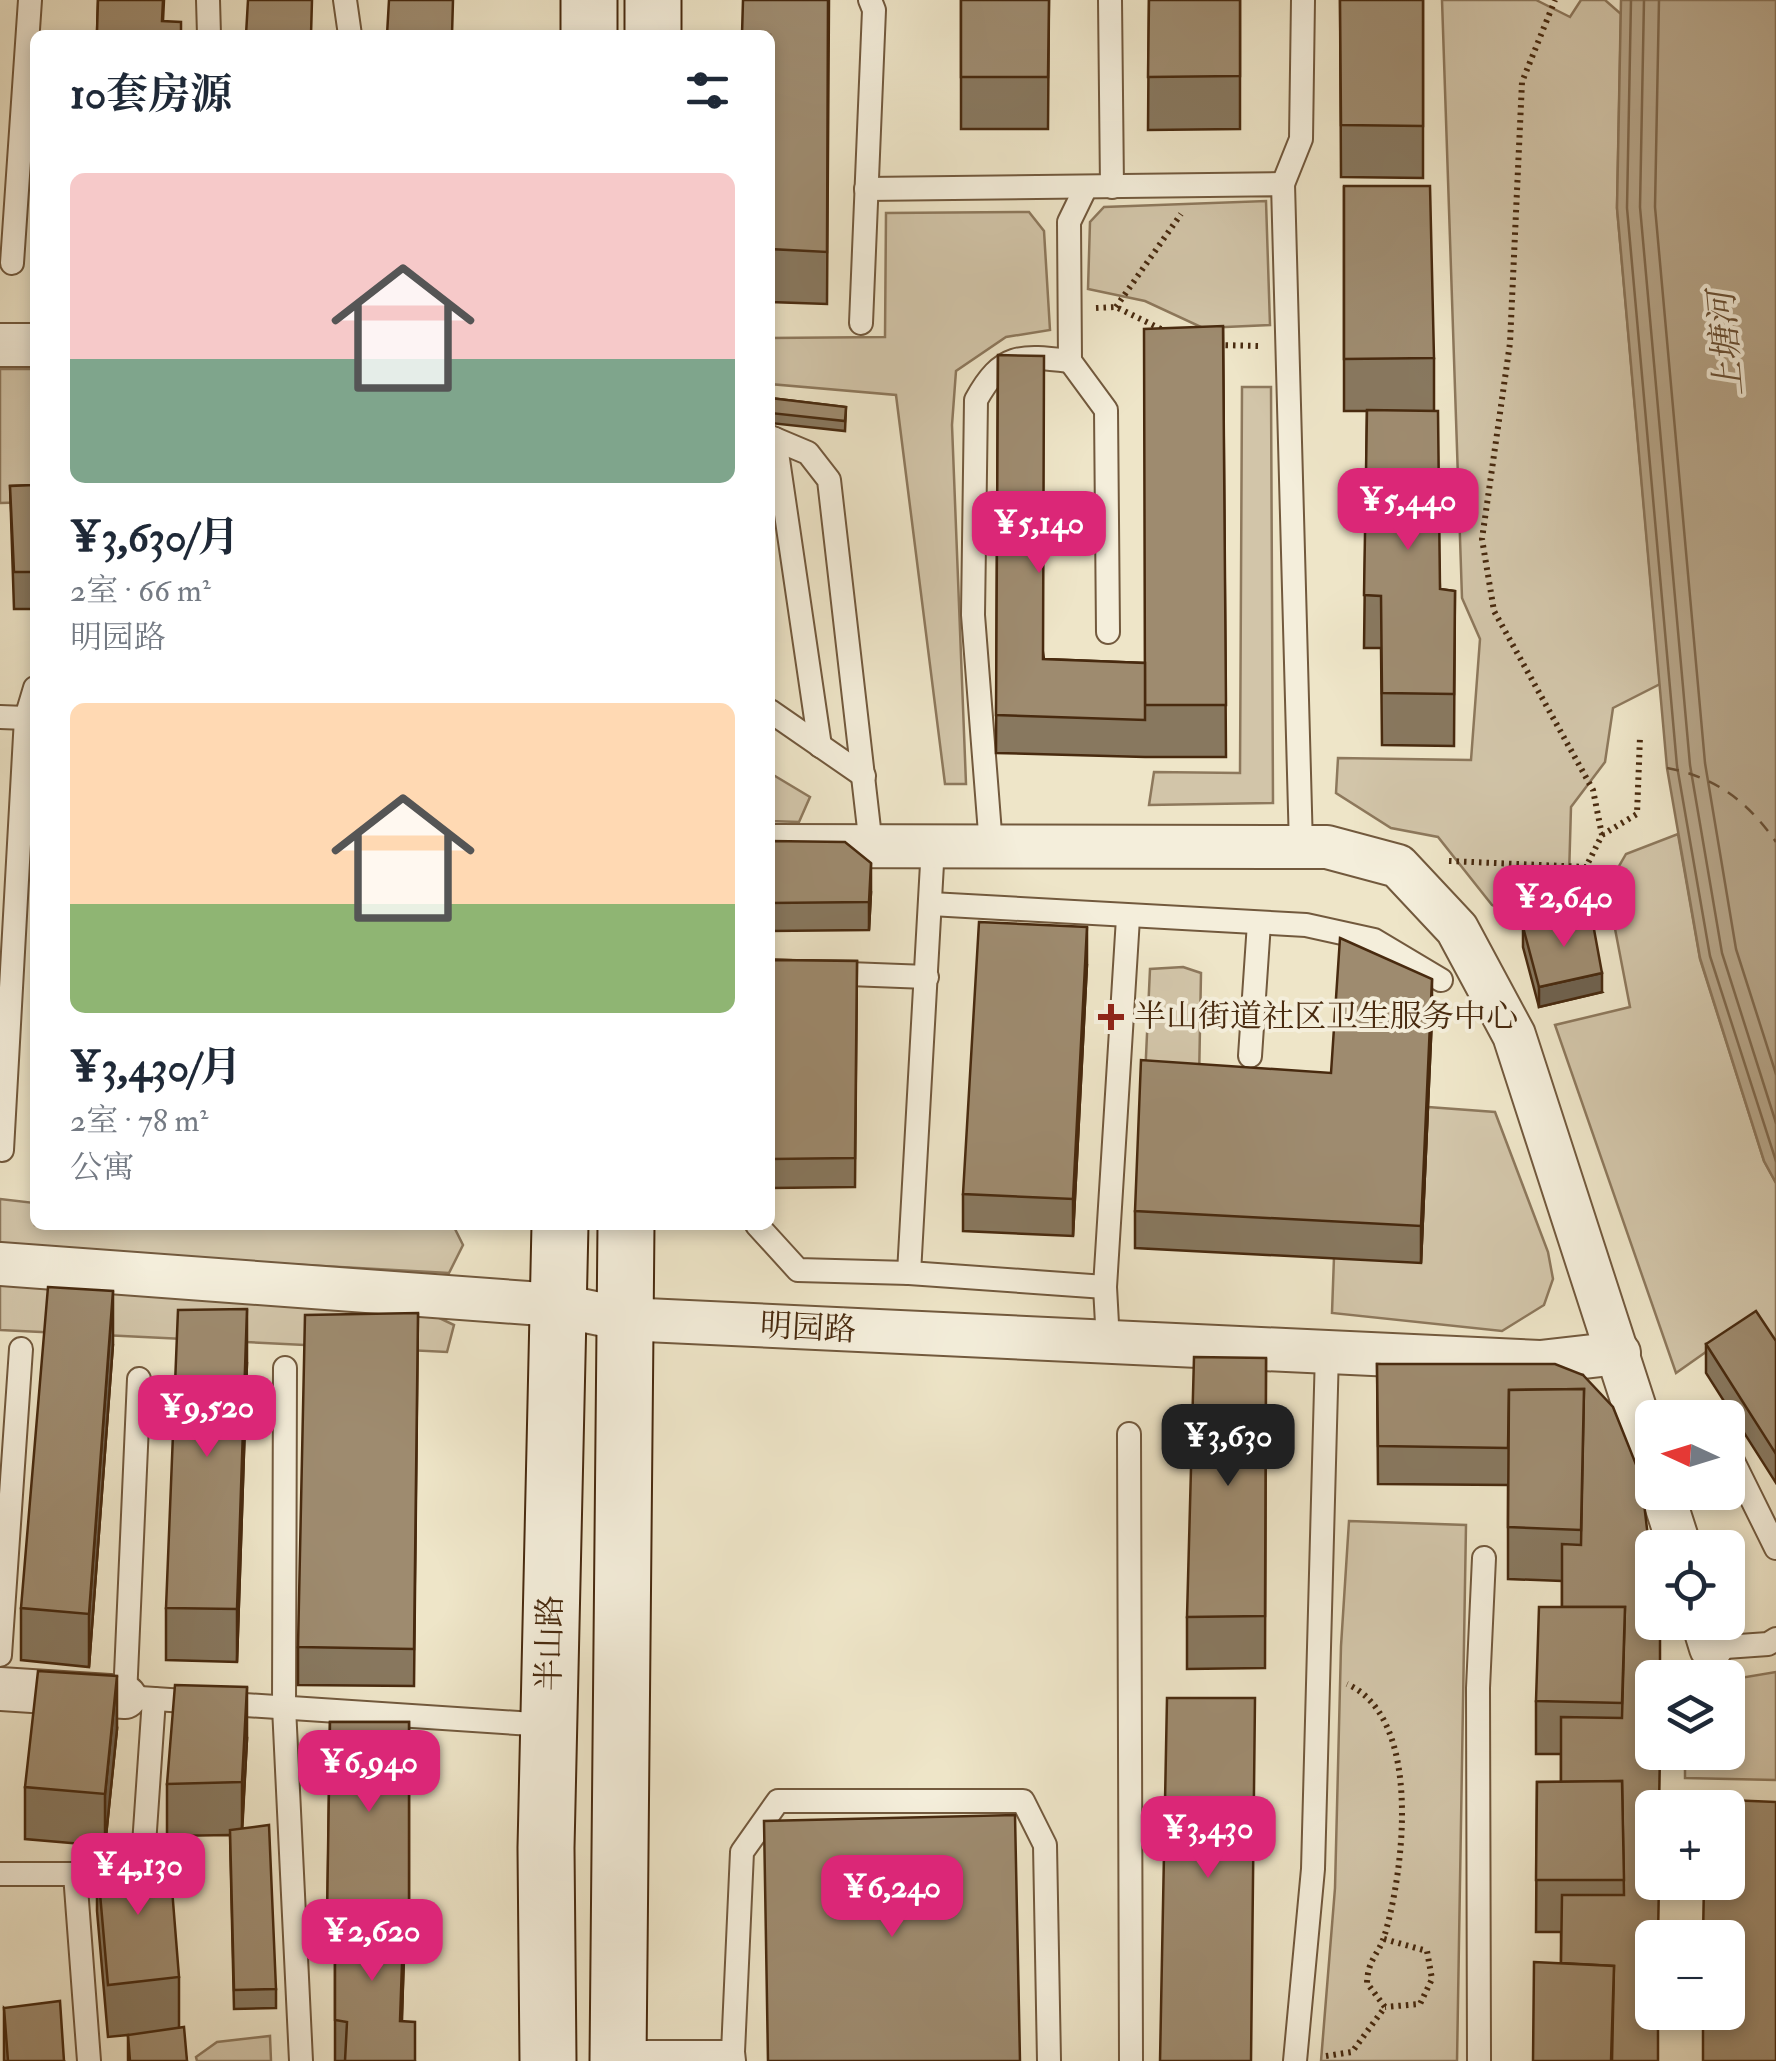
<!DOCTYPE html>
<html lang="zh">
<meta charset="utf-8">
<style>
body{margin:0;font-family:"IM FELL Double Pica","Noto Serif SC",serif;background:#f6f6f7;color:#1f2937;height:100vh;display:flex;flex-direction:column;font-size:38px;white-space:nowrap}
*{box-sizing:border-box;margin:0}
p{font-size:32px;color:#747a83}
.icon{flex:none;width:55px;height:55px;fill:none;stroke:currentColor;stroke-width:2;stroke-linecap:round;stroke-linejoin:round}
.map{position:relative;flex:1;overflow:hidden}
.details{position:absolute;left:30px;top:30px;width:745px;height:1200px;display:flex;flex-direction:column;background:#fff;border-radius:15px;box-shadow:0 5px 15px #0003}
.details>*{flex:none}
.needle{width:65px;rotate:274deg}
.controls{position:absolute;left:1635px;top:1400px;display:grid;gap:20px}
.controls a{display:grid;place-items:center;width:110px;height:110px;border-radius:15px;background:#fff;box-shadow:0 5px 15px #0003;font-size:50px}
.price{position:absolute;translate:-50% -85px;padding:0 22px;border-radius:20px;background:#db2777;color:#fff;font-size:32px;line-height:65px;filter:drop-shadow(0 2px 5px #0008)}
.price::after{content:'';position:absolute;left:50%;top:60px;width:30px;height:22px;margin-left:-15px;background:inherit;clip-path:polygon(0 0,100% 0,50% 100%)}
.price.on{background:#222;color:#fff}
ul{padding:0;list-style:none}
li{display:grid;align-content:center;gap:20px;height:530px;padding:0 40px}
li span{display:grid;place-items:center;height:310px;border-radius:15px;color:#555}
li>.icon{margin-inline-start:auto}
span .icon{width:180px;height:180px;fill:#fffc;stroke-width:1}
li b{font-size:42px}
h2{display:flex;justify-content:space-between;align-items:center;height:120px;padding:0 40px;font-size:42px}
.map>svg:first-child{display:block}
.green{fill:#d2c5a9;stroke:#8d785c;stroke-width:2.5}
.water{fill:#b6a589;stroke:#8a7458;stroke-width:2.5}
.lines{fill:none;stroke-linecap:round;stroke-linejoin:round}
.shore{stroke:#7f684c;stroke-width:2.5}
.ferry{stroke:#694f34;stroke-width:2.5;stroke-dasharray:12 10;stroke-linecap:butt}
.lane-casing{stroke:#72593d;stroke-width:26}
.street-casing{stroke:#72593d;stroke-width:46}
.secondary-casing{stroke:#482a0f;stroke-width:59}
.path{stroke:#482a0f;stroke-width:6;stroke-dasharray:2.5 5;stroke-linecap:butt}
.lane{stroke:#f4eedb;stroke-width:22}
.street{stroke:#f4eedb;stroke-width:42}
.secondary{stroke:#f4eedb;stroke-width:55}
.wall{fill:#88785f;stroke:#482a0f;stroke-width:2.5}
.shaded-wall{fill:#6f614e;stroke:#482a0f;stroke-width:2.5}
.building{fill:#9e8b6f;stroke:#482a0f;stroke-width:2.5}
.poi-dot{fill:#8f2418;stroke:#f4eedb;stroke-width:4}
.labels{text-anchor:middle;dominant-baseline:central;stroke-width:8;stroke-linejoin:round;paint-order:stroke}
.poi-label{font-size:32px;fill:#482a0f;stroke:#f4eedb;text-anchor:start}
.street-label{font-size:32px;fill:#482a0f;stroke:#f4eedb}
.water-label{font-size:35px;font-style:italic;fill:#694f34;stroke:#f4eedb}
</style>
<div class="map">
<svg width="1776" height="2061" viewBox="0 0 1776 2061">
<rect width="100%" height="100%" fill="#eee5c8"/>
<filter id="stains"><feTurbulence type="fractalNoise" baseFrequency=".002" numOctaves="4"/><feColorMatrix values="0 0 0 0 .2 0 0 0 0 .09 0 0 0 0 .02 0 0 0 .5 -.17"/></filter>
<radialGradient id="worn" r=".72"><stop offset=".6" stop-color="#630" stop-opacity="0"/><stop offset="1" stop-color="#630" stop-opacity=".3"/></radialGradient>
<!-- green -->
<g class="green">
<polygon points="1442,0 1536,0 1570,17 1581,0 1605,0 1621,14 1617,208 1660,684 1613,708 1605,762 1571,807 1568,911 1530,921 1492,905 1438,837 1391,828 1336,793 1338,758 1471,760 1480,639 1462,598"/>
<polygon points="1266,201 1270,325 1203,328 1145,301 1088,289 1090,222 1104,207"/>
<polygon points="1029,212 1044,231 1050,330 1006,337 956,371 952,425 966,784 945,784 896,395 770,384 770,338 885,337 886,213"/>
<polygon points="0,369 35,369 35,502 0,503"/>
<polygon points="1242,387 1271,387 1273,803 1149,805 1154,772 1240,773"/>
<polygon points="770,773 810,797 799,822 770,821"/>
<polygon points="1678,834 1700,959 1764,1161 1776,1183 1776,1345 1757,1316 1676,1373 1555,1025 1630,1007 1607,887 1626,854"/>
<polygon points="1183,967 1201,973 1199,1082 1145,1078 1150,969"/>
<polygon points="1428,1107 1495,1112 1548,1252 1553,1279 1544,1305 1502,1331 1332,1313 1334,1257 1421,1262"/>
<polygon points="0,1199 35,1203 35,1225 453,1225 463,1245 449,1273 0,1248"/>
<polygon points="0,1283 429,1313 454,1325 447,1352 0,1330"/>
<polygon points="1349,1521 1466,1525 1457,2061 1321,2061 1335,1888 1341,1646"/>
<polygon points="1776,1672 1776,1780 1685,1778 1685,1753 1728,1752 1728,1680"/>
<polygon points="270,2036 271,2061 197,2061 196,2057 217,2042"/>
</g>
<!-- water -->
<polygon class="water" points="1621,0 1776,0 1776,1183 1764,1161 1700,958 1667,768 1617,208"/>
<g class="lines">
<!-- shore -->
<g class="shore">
<polyline points="1631,0 1627,208 1677,766 1710,956 1776,1161"/>
<polyline points="1644,0 1640,207 1690,765 1722,953 1776,1123"/>
<polyline points="1659,0 1655,207 1705,763 1736,949 1776,1074"/>
</g>
<!-- ferry -->
<path class="ferry" d="M1667,768C1716,777 1748,802 1776,842"/>
<defs>
<g id="lane">
<polyline points="208,0 209,35"/>
<polyline points="345,0 350,35"/>
<polyline points="1110,0 1112,187"/>
<polyline points="1283,184 1301,139 1303,0"/>
<polyline points="1086,187 1069,222 1070,361 1106,410 1108,632"/>
<polyline points="866,189 1283,184 1301,847"/>
<polyline points="12,263 30,0"/>
<polyline points="861,323 874,10 870,0"/>
<polyline points="770,437 808,453 829,480 871,846"/>
<polyline points="775,439 820,746"/>
<polyline points="770,711 864,776"/>
<polyline points="0,717 26,718 35,688"/>
<path d="M991,846L973,615L976,400C1002,353 1020,355 1070,361"/>
<polyline points="931,904 1306,925 1374,940 1441,980"/>
<polyline points="770,971 927,977"/>
<polyline points="1250,1056 1259,923"/>
<polyline points="2,1150 26,718"/>
<polyline points="757,1225 798,1270 909,1273 933,846"/>
<polyline points="909,1273 1105,1287 1128,918"/>
<polyline points="1105,1287 1108,1342"/>
<polyline points="285,1368 284,1707 301,2061"/>
<polyline points="139,1379 125,1697 548,1725"/>
<polyline points="1129,1434 1131,2061"/>
<polyline points="1728,1451 1776,1548"/>
<polyline points="1711,1648 1768,1644 1776,1639"/>
<polyline points="0,1655 21,1349"/>
<polyline points="0,1874 142,1874 154,1699"/>
<polyline points="75,1874 89,2061"/>
<polyline points="618,2052 733,2052 734,2061"/>
<polyline points="733,2052 742,1852 778,1801 1023,1801 1045,1845 1049,2061"/>
<polyline points="1295,2061 1313,1869 1327,1352"/>
<polyline points="1479,2061 1478,1688 1484,1558"/>
</g>
<g id="street">
<polyline points="0,345 35,345"/>
<polyline points="770,846 1327,847 1398,866 1457,929 1514,1035 1652,1461"/>
<polyline points="0,1264 556,1305 624,1319 1540,1362 1619,1353"/>
<polyline points="1662,1492 1680,1548"/>
<polyline points="1703,1622 1711,1648"/>
<polyline points="0,1689 125,1697"/>
</g>
<g id="secondary">
<polyline points="589,0 589,35"/>
<polyline points="653,0 653,35"/>
<polyline points="548,2061 546,1848 560,1225"/>
<polyline points="618,2061 626,1225"/>
</g>
</defs>
<!-- lane casing -->
<use href="#lane" class="lane-casing"/>
<!-- street casing -->
<use href="#street" class="street-casing"/>
<!-- secondary casing -->
<use href="#secondary" class="secondary-casing"/>
<!-- path -->
<g class="path">
<polyline points="1116,307 1181,214"/>
<polyline points="1096,308 1116,307 1163,330"/>
<polyline points="1218,345 1260,346"/>
<polyline points="1602,835 1637,814 1640,737"/>
<polyline points="1449,861 1586,867 1602,835 1593,790 1494,611 1482,539 1510,343 1522,82 1555,0"/>
<polyline points="1384,1939 1427,1951 1432,1979 1420,2004 1385,2007"/>
<path d="M1326,2056L1352,2052L1385,2007L1367,1983C1368,1958 1379,1955 1385,1934C1404,1869 1423,1718 1347,1684"/>
</g>
<!-- lane -->
<use href="#lane" class="lane"/>
<!-- street -->
<use href="#street" class="street"/>
<!-- secondary -->
<use href="#secondary" class="secondary"/>
</g>
<!-- wall -->
<g class="wall">
<polygon points="98,0 164,0 163,21 181,35 97,35"/>
<polygon points="829,0 827,304 770,302 770,35"/>
<polygon points="961,0 1049,0 1048,129 961,129"/>
<polygon points="1149,0 1240,0 1240,129 1148,130"/>
<polygon points="1340,0 1423,0 1423,178 1341,177"/>
<polygon points="1344,186 1434,358 1434,410 1440,589 1455,591 1454,746 1382,745 1381,648 1364,648 1367,411 1344,411"/>
<polygon points="1223,326 1226,757 1145,757 996,753 998,355 1044,659 1145,663"/>
<polygon points="770,398 846,407 845,431 770,423"/>
<polygon points="35,485 35,609 14,609 10,486"/>
<polygon points="770,841 871,892 869,930 770,931"/>
<polygon points="1523,927 1602,992 1539,1007 1523,947"/>
<polygon points="773,960 857,961 855,1187 772,1188"/>
<polygon points="1087,964 1073,1236 963,1231 963,1194"/>
<polygon points="1432,1016 1421,1263 1135,1248 1135,1211 1331,1073"/>
<polygon points="418,1313 414,1686 298,1685 298,1647"/>
<polygon points="1776,1341 1776,1483 1706,1373 1706,1344"/>
<polygon points="113,1344 89,1667 21,1660 21,1608"/>
<polygon points="1266,1358 1265,1668 1187,1669 1187,1617"/>
<polygon points="247,1362 237,1662 166,1660 166,1608"/>
<polygon points="1377,1364 1583,1375 1652,1882 1561,1963 1561,1932 1536,1932 1537,1782 1561,1782 1561,1754 1536,1754 1536,1701 1562,1607 1562,1581 1508,1579 1508,1485 1378,1484"/>
<polygon points="330,1722 409,1722 409,1946 404,1946 402,2021 415,2061 335,2061 335,1946 327,1946"/>
<polygon points="117,1729 105,1846 25,1839 25,1787"/>
<polygon points="247,1739 242,1828 276,1989 276,2008 234,2009 230,1835 167,1836 167,1784"/>
<polygon points="97,1859 179,1977 179,2028 187,2061 128,2061 128,2035 108,2037 97,1911"/>
<polygon points="4,2008 64,2061 4,2061"/>
</g>
<!-- shaded-wall -->
<g class="shaded-wall">
<polygon points="871,863 871,892 869,930 869,902"/>
<polygon points="1087,927 1087,964 1073,1236 1073,1199"/>
<polygon points="1602,973 1602,992 1539,1007 1539,987"/>
<polygon points="1432,979 1432,1016 1421,1263 1421,1226"/>
<polygon points="113,1291 113,1344 89,1667 89,1614"/>
<polygon points="247,1309 247,1362 237,1662 237,1609"/>
<polygon points="117,1676 117,1729 105,1846 105,1794"/>
<polygon points="247,1687 247,1739 242,1834 242,1782"/>
<polygon points="404,1907 404,1959 400,2061 400,2021"/>
</g>
<!-- building -->
<g class="building">
<polygon points="98,0 163,0 162,21 181,22 181,35 121,35 121,32 97,31"/>
<polygon points="248,0 312,0 311,35 246,35"/>
<polygon points="389,0 453,0 452,35 458,35 387,35"/>
<polygon points="743,0 828,0 827,252 770,249 770,35 742,35"/>
<polygon points="961,0 1049,0 1048,77 961,77"/>
<polygon points="1149,0 1240,0 1240,76 1148,77"/>
<polygon points="1340,0 1423,0 1423,126 1341,125"/>
<polygon points="1344,186 1430,186 1434,358 1344,359"/>
<polygon points="1223,326 1226,705 1145,705 1144,329"/>
<polygon points="998,355 1044,356 1043,659 1145,663 1145,720 996,715"/>
<polygon points="770,398 846,407 845,421 770,413"/>
<polygon points="1367,410 1438,411 1440,589 1455,591 1454,694 1382,693 1381,596 1364,595"/>
<polygon points="35,485 35,572 14,572 10,486"/>
<polygon points="770,841 845,842 871,863 869,902 770,903"/>
<polygon points="1591,913 1602,973 1539,987 1523,927"/>
<polygon points="979,922 1087,927 1073,1199 963,1194"/>
<polygon points="1340,938 1432,979 1421,1226 1135,1211 1141,1060 1331,1073"/>
<polygon points="773,960 857,961 855,1158 772,1159"/>
<polygon points="48,1287 113,1291 89,1614 21,1608"/>
<polygon points="247,1309 237,1609 166,1608 178,1310"/>
<polygon points="1756,1311 1776,1341 1776,1454 1706,1344"/>
<polygon points="418,1313 414,1649 298,1647 305,1315"/>
<polygon points="1194,1357 1266,1358 1265,1616 1187,1617"/>
<polygon points="1377,1364 1555,1364 1583,1375 1613,1407 1641,1477 1652,1572 1652,1622 1659,1622 1660,1635 1660,1678 1652,1678 1652,1752 1660,1752 1659,1808 1652,1808 1652,1882 1659,1882 1658,1938 1652,1938 1652,2012 1658,2012 1658,2061 1612,2061 1614,1966 1561,1963 1562,1895 1624,1895 1622,1781 1561,1782 1561,1717 1622,1718 1625,1607 1562,1607 1562,1544 1581,1545 1584,1389 1509,1390 1508,1448 1378,1446"/>
<polygon points="1584,1389 1581,1530 1508,1527 1509,1390"/>
<polygon points="1539,1607 1625,1607 1622,1703 1536,1701"/>
<polygon points="38,1671 117,1676 105,1794 25,1787"/>
<polygon points="175,1685 247,1687 242,1782 167,1784"/>
<polygon points="1167,1698 1255,1698 1251,2061 1160,2061"/>
<polygon points="330,1722 409,1722 409,1918 404,1918 404,1907 335,1905 335,1917 327,1917"/>
<polygon points="1622,1781 1624,1880 1536,1880 1537,1782"/>
<polygon points="1704,1799 1776,1802 1776,2061 1703,2061 1703,2012 1728,2012 1728,1938 1703,1938 1704,1882 1728,1882 1728,1808 1704,1808"/>
<polygon points="1015,1815 1020,2061 768,2061 764,1821"/>
<polygon points="269,1825 276,1989 234,1990 230,1830"/>
<polygon points="169,1851 179,1977 108,1985 97,1859"/>
<polygon points="335,1905 404,1907 400,2021 415,2022 415,2061 345,2061 347,2022 335,2020"/>
<polygon points="1534,1962 1614,1966 1611,2061 1533,2061"/>
<polygon points="60,2001 64,2061 8,2061 4,2008"/>
<polygon points="184,2027 187,2061 130,2061 128,2035"/>
</g>
<!-- markers -->
<path class="poi-dot" d="M1106 1002h10v10h10v10h-10v10h-10v-10h-10v-10h10z"/>
<g class="labels">
<!-- poi labels -->
<g class="poi-label">
<text x="1134" y="1017">半山街道社区卫生服务中心</text>
</g>
<!-- street labels -->
<g class="street-label">
<text transform="translate(808 1328) rotate(3)">明园路</text>
<text transform="translate(550 1643) rotate(-89)">半山路</text>
</g>
<!-- water labels -->
<g class="water-label">
<text transform="translate(1726 344) rotate(-95)">上塘河</text>
</g>
</g>
<rect width="100%" height="100%" filter="url(#stains)"/>
<rect width="100%" height="100%" fill="url(#worn)"/>
</svg>
<div class="controls">
<a><svg class="needle" viewBox="-14 -14 28 28"><path d="M0-13l5 13h-10z" fill="#e53935"/><path d="M0 13l5-13h-10z" fill="#747a83"/></svg></a>
<a><svg class="icon" aria-label="locate" viewBox="0 0 24 24"><circle cx="12" cy="12" r="6"/><path d="M12 2v4M12 18v4M2 12h4M18 12h4"/></svg></a>
<a><svg class="icon" aria-label="layers" viewBox="0 0 24 24"><path d="M12 4l9 5-9 5-9-5zM3 14l9 5 9-5"/></svg></a>
<a>+</a>
<a>−</a>
</div>
<b class="price" style="left:1408px;top:553px">¥5,440</b>
<b class="price" style="left:1039px;top:576px">¥5,140</b>
<b class="price" style="left:1564px;top:950px">¥2,640</b>
<b class="price" style="left:207px;top:1460px">¥9,520</b>
<b class="price on" style="left:1228px;top:1489px">¥3,630</b>
<b class="price" style="left:369px;top:1815px">¥6,940</b>
<b class="price" style="left:1208px;top:1881px">¥3,430</b>
<b class="price" style="left:138px;top:1918px">¥4,130</b>
<b class="price" style="left:892px;top:1940px">¥6,240</b>
<b class="price" style="left:372px;top:1984px">¥2,620</b>
<section class="details">
<h2>10套房源<svg class="icon" aria-label="filters" viewBox="0 0 24 24"><path d="M4 7h16M4 17h16"/><circle cx="9" cy="7" r="2"/><circle cx="15" cy="17" r="2"/></svg></h2>
<ul>
<li><span style="background:linear-gradient(#f6c9c9 60%,#7fa58c 0)"><svg class="icon" aria-label="home" viewBox="0 0 24 24"><path d="M3 11l9-7 9 7M6 9v11h12V9"/></svg></span><div><b>¥3,630/月</b><p>2室 · 66 m²</p><p>明园路</p></div></li>
<li><span style="background:linear-gradient(#ffd9b3 65%,#8fb573 0)"><svg class="icon" aria-label="home" viewBox="0 0 24 24"><path d="M3 11l9-7 9 7M6 9v11h12V9"/></svg></span><div><b>¥3,430/月</b><p>2室 · 78 m²</p><p>公寓</p></div></li>
</ul>
</section>
</div>
